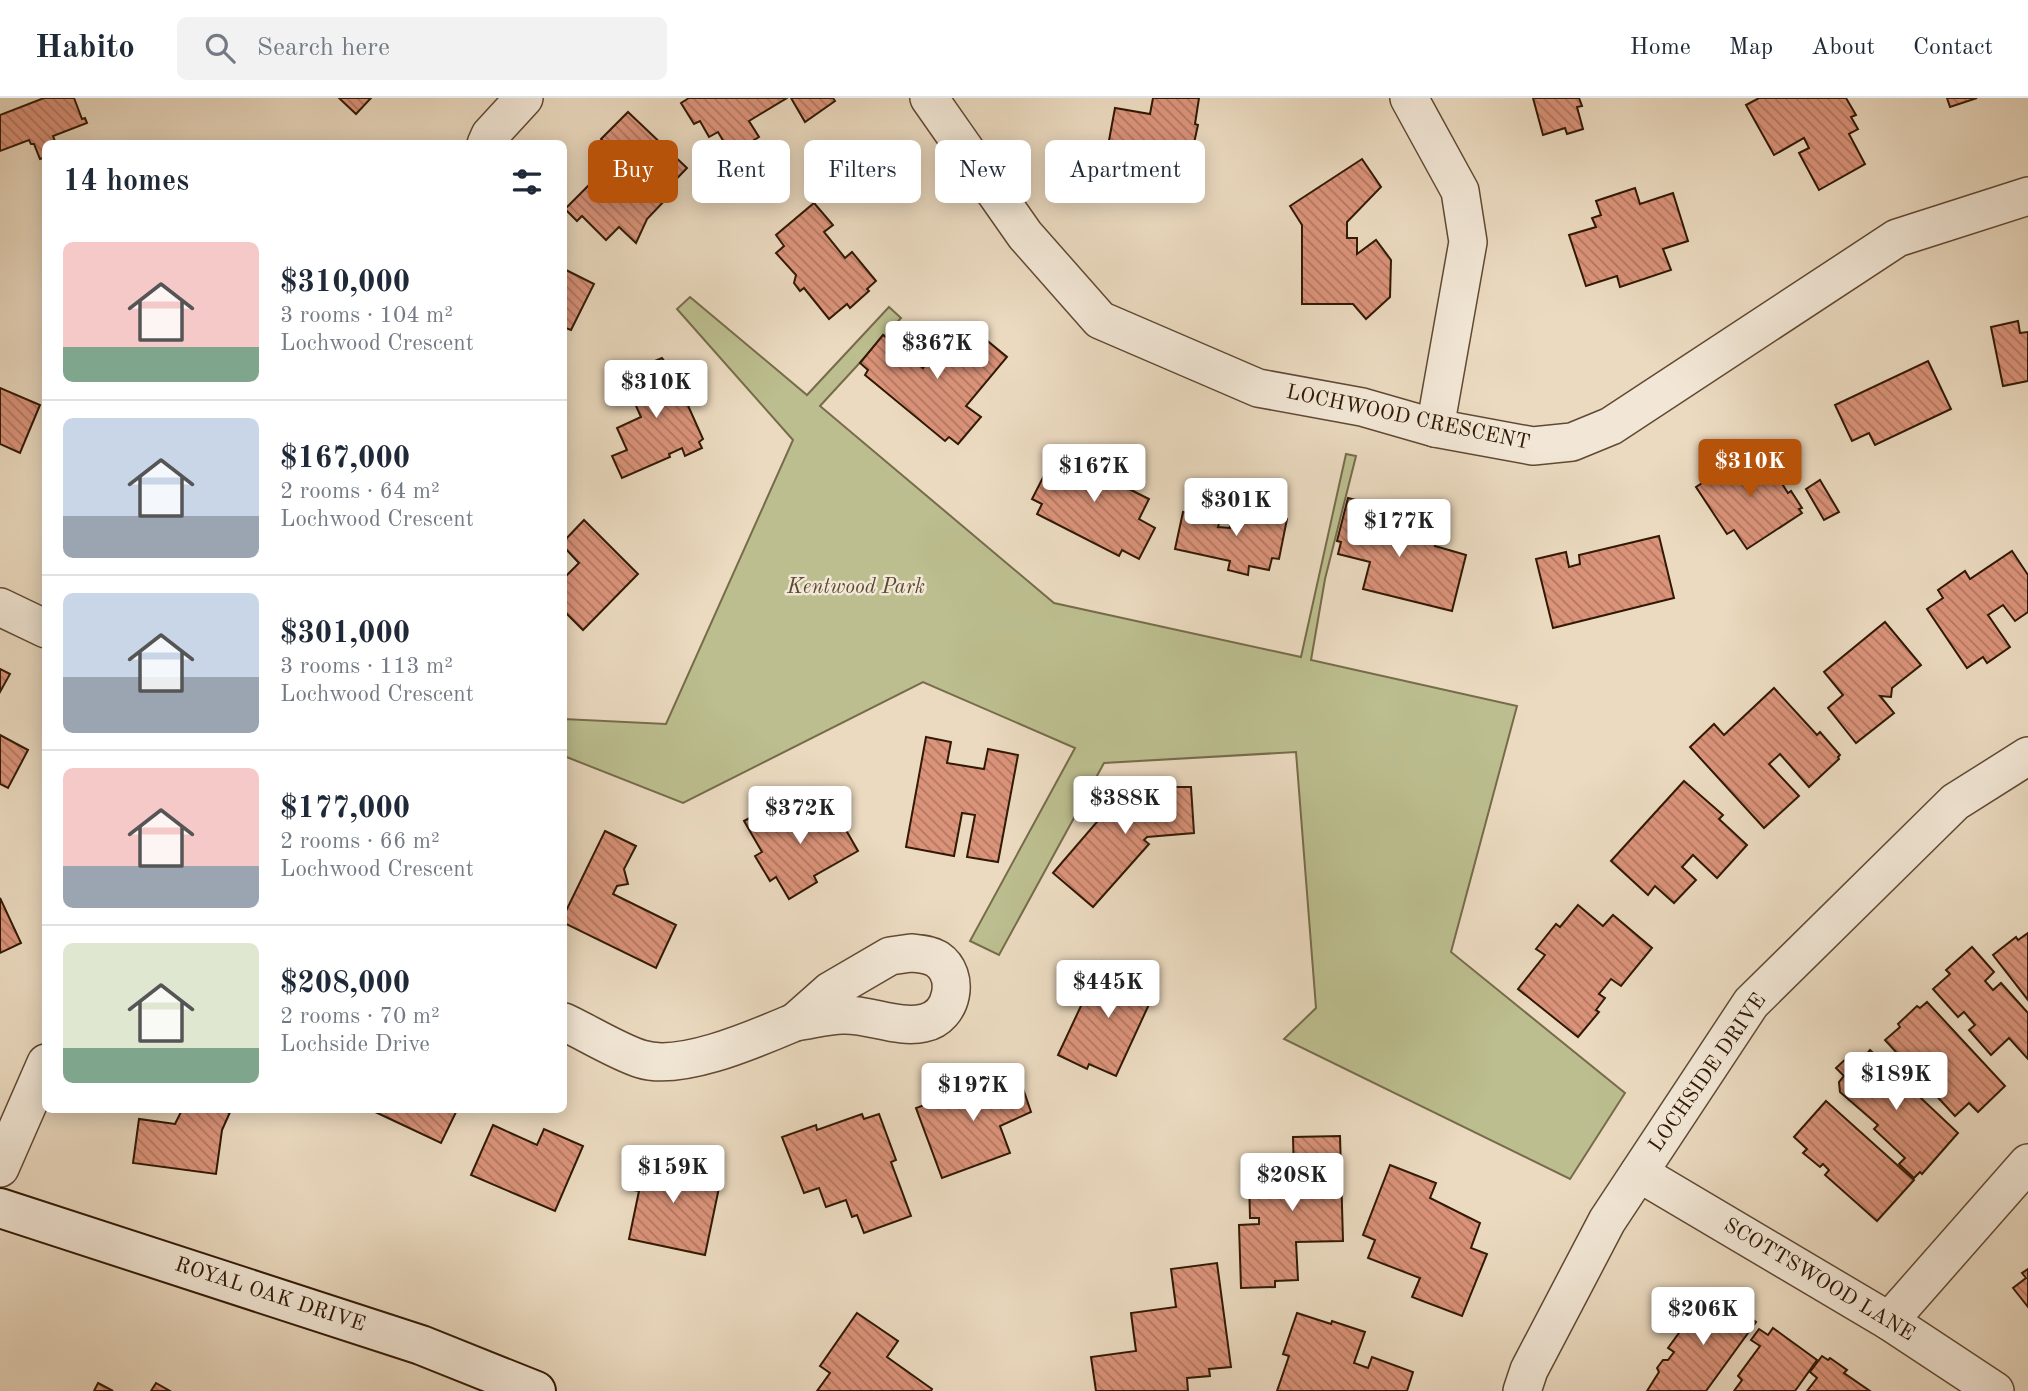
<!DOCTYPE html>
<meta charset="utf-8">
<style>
body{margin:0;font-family:"Old Standard TT",serif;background:#f2f2f3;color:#1f2937;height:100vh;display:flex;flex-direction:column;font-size:26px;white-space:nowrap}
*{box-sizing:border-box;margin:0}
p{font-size:23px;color:#747a83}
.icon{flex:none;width:38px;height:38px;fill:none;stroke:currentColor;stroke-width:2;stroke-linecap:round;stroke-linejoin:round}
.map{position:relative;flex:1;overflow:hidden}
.panel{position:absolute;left:42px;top:42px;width:525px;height:973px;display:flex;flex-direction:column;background:#fff;border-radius:10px;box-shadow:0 4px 18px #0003}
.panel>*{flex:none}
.banner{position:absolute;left:588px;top:42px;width:665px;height:63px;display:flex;gap:14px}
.price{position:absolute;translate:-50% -60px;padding:0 16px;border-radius:7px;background:#fff;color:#222;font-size:23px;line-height:46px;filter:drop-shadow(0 2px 4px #0008)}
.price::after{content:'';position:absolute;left:50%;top:42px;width:21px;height:16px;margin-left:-10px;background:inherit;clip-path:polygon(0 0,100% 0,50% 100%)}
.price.on{background:#b45309;color:#fff}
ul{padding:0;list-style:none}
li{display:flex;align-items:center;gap:21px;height:175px;padding:0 21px}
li+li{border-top:2px solid #e0e1e3}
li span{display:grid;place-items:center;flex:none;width:196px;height:140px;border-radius:10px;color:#555}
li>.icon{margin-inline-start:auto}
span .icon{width:84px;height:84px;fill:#fffc;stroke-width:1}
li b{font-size:30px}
h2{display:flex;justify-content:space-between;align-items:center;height:84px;padding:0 21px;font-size:30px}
.chip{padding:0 24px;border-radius:10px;background:#fff;box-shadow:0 4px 18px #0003;font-size:24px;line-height:63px}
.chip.on{background:#b45309;color:#fff}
header{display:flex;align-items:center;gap:42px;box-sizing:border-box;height:98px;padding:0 35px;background:#fff;border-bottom:2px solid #e0e1e3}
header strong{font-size:33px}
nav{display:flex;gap:38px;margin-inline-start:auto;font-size:24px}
.search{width:490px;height:63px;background:#f2f2f3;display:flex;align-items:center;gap:18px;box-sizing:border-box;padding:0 24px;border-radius:10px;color:#747a83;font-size:26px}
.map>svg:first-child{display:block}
.green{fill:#bcbe8f;stroke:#766c4a;stroke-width:2}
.building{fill:url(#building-back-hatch);stroke:#311904;stroke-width:2}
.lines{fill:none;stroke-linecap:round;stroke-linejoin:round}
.minor-casing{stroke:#604933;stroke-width:40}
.secondary-casing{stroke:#311904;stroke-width:42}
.minor{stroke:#f2e7d6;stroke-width:37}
.secondary{stroke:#f2e7d6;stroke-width:38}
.labels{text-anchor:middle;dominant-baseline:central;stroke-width:5;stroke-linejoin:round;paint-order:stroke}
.street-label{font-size:21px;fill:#311904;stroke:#f2e7d6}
.park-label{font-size:21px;font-style:italic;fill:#5b4b2e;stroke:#f2e7d6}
</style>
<header>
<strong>Habito</strong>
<div class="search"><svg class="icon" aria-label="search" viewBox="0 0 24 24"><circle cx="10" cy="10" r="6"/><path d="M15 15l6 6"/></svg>Search here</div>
<nav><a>Home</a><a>Map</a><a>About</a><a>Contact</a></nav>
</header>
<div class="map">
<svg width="2028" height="1293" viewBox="0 0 2028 1293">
<defs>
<pattern id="building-back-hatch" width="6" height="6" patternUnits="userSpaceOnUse" patternTransform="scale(1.75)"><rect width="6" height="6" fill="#db937a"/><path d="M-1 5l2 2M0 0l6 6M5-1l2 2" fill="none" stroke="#b27762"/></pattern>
</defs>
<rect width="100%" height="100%" fill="#ebdac0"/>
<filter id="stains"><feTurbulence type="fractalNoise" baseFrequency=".00286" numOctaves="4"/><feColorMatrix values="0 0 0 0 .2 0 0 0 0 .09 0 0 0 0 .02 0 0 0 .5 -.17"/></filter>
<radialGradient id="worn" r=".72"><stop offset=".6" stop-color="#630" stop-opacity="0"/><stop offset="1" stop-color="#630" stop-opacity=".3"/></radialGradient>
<!-- green -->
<polygon class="green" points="690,199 807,297 889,209 901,220 820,308 1054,505 1301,559 1346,356 1356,358 1325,481 1311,562 1517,608 1451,854 1625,995 1570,1081 1284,941 1316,910 1296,654 1104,665 999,857 970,843 1075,650 923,584 683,705 564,658 564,621 666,626 793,342 677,211"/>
<!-- building -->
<g class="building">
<polygon points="44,0 74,0 82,21 85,20 87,25 53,38 56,46 46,46 46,59 40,61 34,46 31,46 29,42 0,53 0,17"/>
<polygon points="339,0 371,0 356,16"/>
<polygon points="689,0 787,0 749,23 759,39 731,56 718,34 709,39 700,23 694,26 681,5"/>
<polygon points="791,0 833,0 835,3 805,24"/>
<polygon points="1153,0 1199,0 1195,26 1198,27 1186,81 1171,78 1170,83 1117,72 1117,67 1105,64 1115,10 1150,16"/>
<polygon points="1533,0 1579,0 1582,8 1577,9 1583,31 1567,36 1565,30 1543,37"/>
<polygon points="1759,0 1846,0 1856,17 1851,19 1858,31 1849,36 1865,66 1819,92 1799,55 1809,50 1804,40 1774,57 1746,7"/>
<polygon points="1947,0 1977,0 1950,9"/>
<polygon points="628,14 687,70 662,96 667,100 647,121 636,145 619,129 606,142 582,118 577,123 565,111 591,85 594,88 615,82 620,87 630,84 649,63 634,47 619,58 601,41"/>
<polygon points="1362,61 1381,89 1347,124 1347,140 1357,140 1357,156 1376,142 1391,162 1390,199 1366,221 1353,206 1302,206 1302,127 1290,108"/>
<polygon points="1635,90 1640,106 1673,95 1688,143 1663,151 1671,172 1620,189 1617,178 1586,188 1569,137 1596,129 1592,120 1601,117 1596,103"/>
<polygon points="814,105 833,127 824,134 845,160 852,154 876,183 867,191 869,193 850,210 847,206 829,221 804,190 800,193 794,185 796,177 776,155 784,148 776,137"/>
<polygon points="564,171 594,186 571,232 566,230 564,236"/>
<polygon points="2018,223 2020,235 2028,234 2028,283 2003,288 1991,229"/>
<polygon points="973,231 1007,259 966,308 981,319 958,346 949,339 945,343 865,277 868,272 860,265 883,237 923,270 942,247 937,243 945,234 960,247"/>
<polygon points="662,260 665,264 668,263 703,341 699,344 702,350 685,358 682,350 669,356 670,359 622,380 612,358 627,352 617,330 641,319 624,281 640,274 638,270"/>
<polygon points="1928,263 1951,311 1875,347 1869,335 1852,343 1835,307"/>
<polygon points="0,290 40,307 20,355 0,346"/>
<polygon points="1758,348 1788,395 1791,393 1802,410 1799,411 1802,415 1747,451 1734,432 1727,436 1696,389"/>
<polygon points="1057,352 1091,370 1099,355 1120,365 1111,382 1149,401 1139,421 1155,430 1139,461 1122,452 1119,458 1037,416 1042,406 1032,401"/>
<polygon points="1820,382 1839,414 1824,422 1806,391"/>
<polygon points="1348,400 1391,411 1385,436 1415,443 1417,437 1436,442 1435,448 1466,457 1452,513 1363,491 1370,464 1338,456 1341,444 1337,443"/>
<polygon points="1242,402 1274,409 1272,418 1287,421 1279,461 1272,460 1269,472 1249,468 1248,477 1228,472 1230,463 1175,451 1183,414 1220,422 1218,429 1230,430 1230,425 1237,427"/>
<polygon points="584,422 638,476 583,532 564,513 564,478 565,479 579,465 564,449 564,443"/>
<polygon points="1659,438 1674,500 1553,530 1536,461 1566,454 1569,469 1580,466 1579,457"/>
<polygon points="2012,453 2028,477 2028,514 2015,523 2003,507 1988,517 2010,549 1987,565 1983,559 1967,570 1927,511 1943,500 1938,492 1965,473 1970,481"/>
<polygon points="1885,524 1921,567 1892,590 1891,599 1880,598 1894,615 1856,645 1828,610 1843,597 1824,574"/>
<polygon points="0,571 10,576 0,594"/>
<polygon points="1774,590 1817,637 1820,634 1840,657 1838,659 1839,661 1809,689 1780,656 1769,666 1799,698 1764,730 1690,649 1714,626 1724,637"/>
<polygon points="0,637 28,652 8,690 0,686"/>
<polygon points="926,639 951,644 947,665 984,671 988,651 1018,657 998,764 967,759 975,717 962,715 954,758 906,749"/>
<polygon points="1684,683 1723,717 1719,721 1747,747 1717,780 1693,757 1682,769 1696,782 1674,805 1655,788 1648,797 1611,763"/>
<polygon points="1109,689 1191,689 1194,735 1147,739 1144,742 1149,746 1093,809 1053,775 1109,710"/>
<polygon points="828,701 858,753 814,778 817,784 789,801 776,779 770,783 755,758 762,754 744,723 768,710 779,729"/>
<polygon points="605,733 636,748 624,771 628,786 617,788 613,796 676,827 656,870 564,825 564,817"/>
<polygon points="0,800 21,845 0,855"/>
<polygon points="1578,807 1603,828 1613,817 1652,850 1621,888 1611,881 1599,896 1605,900 1596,912 1599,914 1578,939 1518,891 1545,857 1536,851 1556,826 1560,829"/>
<polygon points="2028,835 2028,902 1993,857 2016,839 2018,842"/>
<polygon points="1972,849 1994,874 1985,883 1993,892 2001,885 2028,915 2028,961 2009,940 1991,957 1969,932 1975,927 1964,914 1958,919 1933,891 1950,876 1946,872"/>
<polygon points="1102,863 1157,889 1116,978 1089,966 1087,971 1058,957"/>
<polygon points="1927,904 2005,988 1978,1014 1969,1005 1955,1018 1885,942 1900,929 1898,926 1917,908 1920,910"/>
<polygon points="1870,952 1958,1035 1922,1076 1920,1074 1914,1080 1899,1066 1905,1060 1874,1031 1878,1027 1840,994 1839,984 1844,978 1836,970 1850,957 1859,965"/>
<polygon points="1017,973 1031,1014 1000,1028 1010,1055 942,1080 916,1010"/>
<polygon points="1826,1003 1914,1082 1877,1123 1825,1077 1829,1072 1823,1066 1820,1069 1803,1055 1807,1051 1794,1039"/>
<polygon points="182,1012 231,1012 222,1032 216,1076 133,1065 139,1021 175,1026"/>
<polygon points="371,1012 457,1012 441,1045"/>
<polygon points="862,1016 864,1021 879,1016 896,1062 891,1064 911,1118 864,1135 857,1117 852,1119 846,1102 826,1109 819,1090 804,1095 782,1039 816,1027 817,1032"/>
<polygon points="493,1027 537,1047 544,1031 583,1048 555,1113 471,1077"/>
<polygon points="1340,1038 1343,1143 1296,1144 1298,1182 1275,1183 1275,1189 1241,1190 1239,1127 1259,1126 1259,1120 1250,1120 1249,1079 1294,1078 1293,1039"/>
<polygon points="642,1053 680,1061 678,1072 721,1080 705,1157 629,1141 639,1093 633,1092"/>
<polygon points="1390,1067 1436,1085 1430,1100 1480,1125 1471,1150 1487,1156 1462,1218 1412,1199 1420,1180 1368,1160 1375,1142 1363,1137"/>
<polygon points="1217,1165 1231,1269 1209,1271 1210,1278 1187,1280 1188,1293 1096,1293 1091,1259 1136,1253 1131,1215 1176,1209 1171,1171"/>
<polygon points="2028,1171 2028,1209 2013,1190 2026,1180 2022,1175"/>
<polygon points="1709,1194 1725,1206 1727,1203 1756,1224 1706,1293 1647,1293 1659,1274 1657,1270 1663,1262 1668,1262 1674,1254 1668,1250"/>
<polygon points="857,1215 898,1243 887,1259 932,1291 931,1293 817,1293 830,1275 820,1268"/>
<polygon points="1297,1215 1331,1226 1332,1223 1365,1234 1354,1265 1368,1270 1372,1259 1413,1274 1407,1293 1277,1293 1289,1258 1283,1256"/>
<polygon points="1773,1230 1817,1262 1795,1293 1734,1293 1742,1282 1738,1278 1760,1248 1751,1242 1759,1231 1768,1237"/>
<polygon points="1822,1258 1828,1262 1830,1260 1847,1272 1844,1275 1870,1293 1807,1293 1817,1280 1810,1274"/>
<polygon points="98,1285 113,1293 94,1293"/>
<polygon points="156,1285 170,1293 151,1293"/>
</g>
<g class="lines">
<defs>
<g id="minor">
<polyline points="929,0 1025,137 1100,222 1258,290 1362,309 1435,330 1533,348 1572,344 1611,328 1897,140 2028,98"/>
<polyline points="1409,0 1460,93 1468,144 1435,330"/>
<polyline points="486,46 490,37 524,0"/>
<polyline points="0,509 46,531"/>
<path d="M911,855C920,856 928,856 937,861C961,877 953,919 924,925C898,931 870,916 843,917C827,917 811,922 795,924L830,893L890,858Z"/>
<path d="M564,924C586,934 618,954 641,961C681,974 757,940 795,924"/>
<polyline points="0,1070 46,965"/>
<polyline points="1639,1075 1889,1223 1995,1293"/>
<polyline points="1889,1223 2028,1065"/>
<polyline points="1522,1293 1529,1272 1607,1123 1751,905 1955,704 2028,658"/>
</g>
<polyline id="secondary" points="0,1110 421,1247 536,1293"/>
</defs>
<!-- minor casing -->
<use href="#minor" class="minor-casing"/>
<!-- secondary casing -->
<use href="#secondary" class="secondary-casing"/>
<!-- minor -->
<use href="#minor" class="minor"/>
<!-- secondary -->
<use href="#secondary" class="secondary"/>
</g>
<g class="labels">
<!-- street labels -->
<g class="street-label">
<text transform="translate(1408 320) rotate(12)">LOCHWOOD CRESCENT</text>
<text transform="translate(1708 975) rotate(-55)">LOCHSIDE DRIVE</text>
<text transform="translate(1819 1182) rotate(31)">SCOTTSWOOD LANE</text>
<text transform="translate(270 1197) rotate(18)">ROYAL OAK DRIVE</text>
</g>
<!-- park labels -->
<g class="park-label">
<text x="856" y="489">Kentwood Park</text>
</g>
</g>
<rect width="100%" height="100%" filter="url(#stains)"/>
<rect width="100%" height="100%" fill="url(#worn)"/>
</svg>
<b class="price" style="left:937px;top:283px">$367K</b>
<b class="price" style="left:656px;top:322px">$310K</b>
<b class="price on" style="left:1750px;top:401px">$310K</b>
<b class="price" style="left:1094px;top:406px">$167K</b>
<b class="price" style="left:1236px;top:440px">$301K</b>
<b class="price" style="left:1399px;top:461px">$177K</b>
<b class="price" style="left:1125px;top:738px">$388K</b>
<b class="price" style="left:800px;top:748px">$372K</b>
<b class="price" style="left:1108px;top:922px">$445K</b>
<b class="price" style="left:1896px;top:1014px">$189K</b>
<b class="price" style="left:973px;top:1025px">$197K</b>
<b class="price" style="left:673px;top:1107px">$159K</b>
<b class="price" style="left:1292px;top:1115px">$208K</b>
<b class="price" style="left:1703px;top:1249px">$206K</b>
<div class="banner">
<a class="chip on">Buy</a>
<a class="chip">Rent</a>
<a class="chip">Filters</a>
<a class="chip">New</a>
<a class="chip">Apartment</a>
</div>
<section class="panel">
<h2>14 homes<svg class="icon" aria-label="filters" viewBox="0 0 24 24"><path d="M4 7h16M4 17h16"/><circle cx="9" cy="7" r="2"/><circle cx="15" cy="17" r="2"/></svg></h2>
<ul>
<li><span style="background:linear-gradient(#f6c9c9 75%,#7fa58c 0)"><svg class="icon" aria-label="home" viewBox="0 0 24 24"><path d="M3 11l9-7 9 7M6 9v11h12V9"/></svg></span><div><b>$310,000</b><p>3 rooms · 104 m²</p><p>Lochwood Crescent</p></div></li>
<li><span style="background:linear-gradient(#c9d6e8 70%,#9aa5b1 0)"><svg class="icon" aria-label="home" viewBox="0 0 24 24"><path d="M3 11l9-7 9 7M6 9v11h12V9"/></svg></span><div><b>$167,000</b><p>2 rooms · 64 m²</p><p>Lochwood Crescent</p></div></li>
<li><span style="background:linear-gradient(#c9d6e8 60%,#9aa5b1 0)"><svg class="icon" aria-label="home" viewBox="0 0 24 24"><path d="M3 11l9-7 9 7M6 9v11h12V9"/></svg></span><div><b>$301,000</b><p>3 rooms · 113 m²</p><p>Lochwood Crescent</p></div></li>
<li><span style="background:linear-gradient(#f6c9c9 70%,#9aa5b1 0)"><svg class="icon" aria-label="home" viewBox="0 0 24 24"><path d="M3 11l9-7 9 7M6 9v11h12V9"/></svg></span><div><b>$177,000</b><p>2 rooms · 66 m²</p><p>Lochwood Crescent</p></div></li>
<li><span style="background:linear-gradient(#dfe7d0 75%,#7fa58c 0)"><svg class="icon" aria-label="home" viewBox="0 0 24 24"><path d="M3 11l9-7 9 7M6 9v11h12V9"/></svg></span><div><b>$208,000</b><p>2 rooms · 70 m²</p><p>Lochside Drive</p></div></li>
</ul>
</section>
</div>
